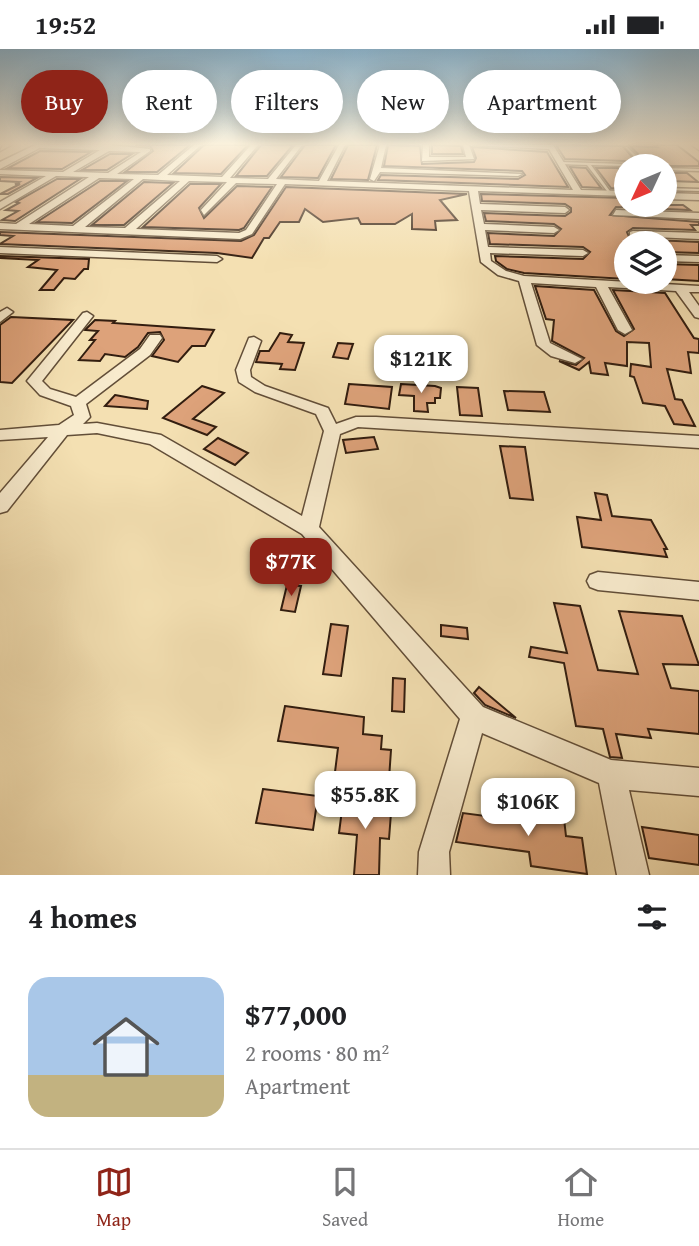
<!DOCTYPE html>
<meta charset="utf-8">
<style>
body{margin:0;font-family:"Gentium Book Plus",serif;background:#f2f2f2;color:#202124;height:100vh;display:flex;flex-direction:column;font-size:26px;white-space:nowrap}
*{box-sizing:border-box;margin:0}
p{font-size:23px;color:#757577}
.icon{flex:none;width:38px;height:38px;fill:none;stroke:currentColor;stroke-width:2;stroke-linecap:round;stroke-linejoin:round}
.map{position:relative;height:826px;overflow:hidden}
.side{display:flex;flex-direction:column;background:#fff;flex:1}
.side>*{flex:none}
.hud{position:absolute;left:21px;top:21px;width:658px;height:63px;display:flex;gap:14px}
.needle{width:46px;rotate:226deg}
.fabs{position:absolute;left:614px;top:105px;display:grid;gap:14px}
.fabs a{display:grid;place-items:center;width:63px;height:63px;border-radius:50%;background:#fff;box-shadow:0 4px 18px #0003;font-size:35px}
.price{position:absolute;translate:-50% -60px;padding:0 16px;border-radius:14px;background:#fff;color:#222;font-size:23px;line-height:46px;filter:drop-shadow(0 2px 4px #0008)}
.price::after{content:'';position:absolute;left:50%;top:42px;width:21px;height:16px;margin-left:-10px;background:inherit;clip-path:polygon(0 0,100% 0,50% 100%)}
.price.on{background:#8f2418;color:#fff}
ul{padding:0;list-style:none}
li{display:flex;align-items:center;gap:21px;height:175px;padding:0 28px}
li span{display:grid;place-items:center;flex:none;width:196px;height:140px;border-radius:21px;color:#555}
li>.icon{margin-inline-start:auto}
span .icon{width:84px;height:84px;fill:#fffc;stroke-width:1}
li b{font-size:30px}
h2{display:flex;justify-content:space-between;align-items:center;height:84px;padding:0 28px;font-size:30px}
.chip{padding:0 24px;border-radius:32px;background:#fff;box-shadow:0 4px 18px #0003;font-size:24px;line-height:63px}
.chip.on{background:#8f2418;color:#fff}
.status{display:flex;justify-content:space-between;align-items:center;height:49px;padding:0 35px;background:#fff;direction:ltr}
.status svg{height:19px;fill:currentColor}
.tabs{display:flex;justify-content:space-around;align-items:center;height:98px;border-top:2px solid #e0e0e0;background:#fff;font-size:19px;color:#757577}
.tabs a{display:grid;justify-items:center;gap:4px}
.tabs .on{color:#8f2418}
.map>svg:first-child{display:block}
.building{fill:#dda27a;stroke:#321d0f;stroke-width:2}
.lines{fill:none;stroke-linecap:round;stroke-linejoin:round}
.service-casing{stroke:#624e38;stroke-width:3}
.minor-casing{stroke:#624e38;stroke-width:3}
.tertiary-casing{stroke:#624e38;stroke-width:3}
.service{fill:#f8ebcd;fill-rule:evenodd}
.minor{fill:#f8ebcd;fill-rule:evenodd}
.tertiary{fill:#f8ebcd;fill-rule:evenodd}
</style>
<div class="status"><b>19:52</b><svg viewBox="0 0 49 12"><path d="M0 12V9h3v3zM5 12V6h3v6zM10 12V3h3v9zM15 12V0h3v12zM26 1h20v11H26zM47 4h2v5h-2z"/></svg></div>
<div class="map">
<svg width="699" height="826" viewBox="0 0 699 826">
<rect width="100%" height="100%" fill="#f4e0b2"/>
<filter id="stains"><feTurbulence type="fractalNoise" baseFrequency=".00286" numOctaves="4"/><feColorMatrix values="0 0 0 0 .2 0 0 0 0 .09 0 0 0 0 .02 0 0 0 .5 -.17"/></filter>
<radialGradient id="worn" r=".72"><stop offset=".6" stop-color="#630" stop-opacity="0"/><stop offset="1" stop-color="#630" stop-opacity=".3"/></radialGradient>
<!-- building -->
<g class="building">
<polygon points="135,96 190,96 157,123 125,123 153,102 150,97"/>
<polygon points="204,96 248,96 221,125 174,124"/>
<polygon points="261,96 293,96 267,127 236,127"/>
<polygon points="305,96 336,96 318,129 281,128"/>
<polygon points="348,96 377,96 368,131 331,130"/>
<polygon points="388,96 420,97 422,115 474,113 476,109 472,98 547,103 568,138 378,131 381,126 518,130 525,126 522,122 384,117"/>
<polygon points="432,96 461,97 463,105 432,105"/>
<polygon points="556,96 623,97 640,117 629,117 625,112 565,110"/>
<polygon points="654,96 677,96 699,113 699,117 650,117 630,97 657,98"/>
<polygon points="40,102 91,103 62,120 8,119"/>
<polygon points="110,105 132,105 107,121 82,121"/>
<polygon points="570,118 586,119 601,139 582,138"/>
<polygon points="596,119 618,119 626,130 626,140 611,139"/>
<polygon points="665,124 687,124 698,133 670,132"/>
<polygon points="0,128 37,129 8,145 0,145 20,135 15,135 19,133 0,132"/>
<polygon points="57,130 80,130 15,172 2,171 18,162 6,161 19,154 16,153"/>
<polygon points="100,132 127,132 72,174 37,173"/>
<polygon points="144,133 173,134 124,176 92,176"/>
<polygon points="190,135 221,135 199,159 204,169 237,137 272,138 244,179 239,181 143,178"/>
<polygon points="286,138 467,145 440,151 457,171 435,172 436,181 412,180 412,165 395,175 361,175 358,169 323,173 305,160 299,173 280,173 269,189 264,189 252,209 217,204 0,195 13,187 0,186 0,183 241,192 254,186"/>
<polygon points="481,145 626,149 626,156 683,156 690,161 616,158 610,166 699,173 699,176 691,176 695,181 633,179 627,183 630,190 699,193 699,204 665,203 665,194 626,194 626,230 524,224 507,220 496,212 495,207 583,210 590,203 583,198 490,195 488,184 554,187 561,180 554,175 486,172 484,164 565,167 571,163 571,159 565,155 482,152"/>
<polygon points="0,207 89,210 88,220 84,220 75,230 64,229 54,241 40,241 57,221 28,218 38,211 0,209"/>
<polygon points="665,215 699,216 699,232 665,230"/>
<polygon points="535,237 594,241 616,282 624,287 634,280 613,241 665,244 694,289 699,290 699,304 688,303 691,324 667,320 675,350 682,351 695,377 674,375 665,357 643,354 634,328 630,327 631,315 651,318 649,294 627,293 627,317 605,314 608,326 591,324 589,313 579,321 559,312 576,316 584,309 552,292 554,271 546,270"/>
<polygon points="11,268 73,271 12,334 0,333 0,276"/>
<polygon points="95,271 115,272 113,274 214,281 205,297 192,297 178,313 152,307 164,291 160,283 148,284 138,298 125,308 105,305 100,312 79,311 95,291 90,291 98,282 85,281"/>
<polygon points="280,284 292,286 288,293 304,294 295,321 280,320 282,315 256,313 260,302 269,302"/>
<polygon points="338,294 353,295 348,310 333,308"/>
<polygon points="349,335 392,338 389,360 345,355"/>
<polygon points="401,335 435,337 441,339 440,349 435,349 435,354 427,354 428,363 414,362 414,347 399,346"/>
<polygon points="202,337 224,344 193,370 216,378 207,386 163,369"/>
<polygon points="457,338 478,339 482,367 460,366"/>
<polygon points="504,342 544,343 550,363 508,361"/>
<polygon points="115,346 148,352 147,360 105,357"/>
<polygon points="374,388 378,400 346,404 343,391"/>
<polygon points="218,389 248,404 235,416 204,400"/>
<polygon points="500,397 525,398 533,451 510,449"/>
<polygon points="595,444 607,446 612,467 651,471 667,500 664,500 667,508 582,498 577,468 601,471"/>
<polygon points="287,536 301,537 295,563 281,561"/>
<polygon points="554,554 580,557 598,621 638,625 619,562 682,567 699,616 663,615 671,639 699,642 699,685 648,680 651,689 616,685 622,709 610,708 603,680 576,677 564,614 529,608 531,598 567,604"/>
<polygon points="331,575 348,577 341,627 323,625"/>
<polygon points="441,576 467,579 468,590 441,587"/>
<polygon points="393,629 405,630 404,663 392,662"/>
<polygon points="479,638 516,669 485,656 474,644"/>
<polygon points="285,657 364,668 363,685 382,687 381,700 391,701 389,730 335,723 338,699 278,692"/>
<polygon points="263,740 318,747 313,781 256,774"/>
<polygon points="344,745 382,750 381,763 391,764 389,790 380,789 379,826 354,826 357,786 339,784"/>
<polygon points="523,756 563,761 566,787 582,789 587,825 531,817 529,803 456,793 463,764 524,772"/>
<polygon points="642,778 699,786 699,816 649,809"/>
</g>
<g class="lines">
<defs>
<g id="service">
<polygon points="625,98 627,98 647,117 643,117"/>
<polygon points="561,113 625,115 627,116 625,117 591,116 612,145 610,146 587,116 560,115"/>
<polygon points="665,119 699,120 699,122 665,121"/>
<polygon points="665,139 699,140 699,142 665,141"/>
</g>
<g id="minor">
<polygon points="3,96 11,96 0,102"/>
<path d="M37,96H110L150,100V102L117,125L158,126L194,96H201L167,126L222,128L251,96H258L230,129L268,130L296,96H302L276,130L319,132L339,96H345L327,132L573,141L549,100L474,96H553L581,141L626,142V147L478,142L480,155L565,158L569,161L565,164L481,161L484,175L554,178L559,181L554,184L485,181L488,198L583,201L588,204L583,207L490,204L491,212L506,222L524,227L699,237V243H689L699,257V269L695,268L676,242L608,238L632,281L625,285L618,281L596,238L531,234L550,294L582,310L575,314L551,307L537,296L519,232L498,226L481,213L469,142L285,135L252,185L240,190L0,180V174L16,175L89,128L56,127L0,160V153L46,127L0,125V121L63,123L100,101L40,99ZM109,102L141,103L108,124L73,123ZM99,129L134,130L73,177L29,175ZM143,130L180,132L125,179L85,178ZM189,132L227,133L201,161L204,166L236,134L277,135L246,181L239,184L136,180Z"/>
<polygon points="380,96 386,96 381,119 522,125 518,127 380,123 374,132 370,130"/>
<polygon points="423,96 429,96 429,108 466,108 463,96 469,96 474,110 422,112"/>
<polygon points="692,96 699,96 699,101"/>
<polygon points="665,144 699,145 699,151 665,150"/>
<polygon points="616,161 699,164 699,170 613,166"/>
<polygon points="633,182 699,184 699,190 630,187 630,183"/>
<polygon points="0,198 217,207 222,210 217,213 0,204"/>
<polygon points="665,206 699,207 699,213 665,212"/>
<polygon points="7,259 13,263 0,273 0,263"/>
<polygon points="87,263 93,267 42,332 50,340 76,348 140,300 150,286 160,286 162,289 150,306 86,355 90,368 83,375 97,374 161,386 302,467 324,382 316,365 255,343 239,333 236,321 249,289 254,288 261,292 250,321 251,328 265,337 328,359 336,375 356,368 376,368 699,387 699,399 358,378 340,385 319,478 483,658 611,711 699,719 699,747 629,741 649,826 617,826 599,734 482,684 449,803 450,826 418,826 419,803 460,670 302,485 150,395 97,384 67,386 7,462 0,464 0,444 48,388 0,391 0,381 59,376 74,366 71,357 40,346 27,332 83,264"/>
<polygon points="598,523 699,533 699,551 598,541 590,538 587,532 590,526"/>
</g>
<polygon id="tertiary" points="35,96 45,96 0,120 0,113"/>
</defs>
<!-- service casing -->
<use href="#service" class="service-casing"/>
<!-- minor casing -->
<use href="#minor" class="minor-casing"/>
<!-- tertiary casing -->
<use href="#tertiary" class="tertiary-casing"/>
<!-- service -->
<use href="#service" class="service"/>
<!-- minor -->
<use href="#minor" class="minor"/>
<!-- tertiary -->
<use href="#tertiary" class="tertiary"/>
</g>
<!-- sky -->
<linearGradient id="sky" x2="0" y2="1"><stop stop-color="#8ab7d4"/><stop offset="0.45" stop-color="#faf1dc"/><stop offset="1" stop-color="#faf1dc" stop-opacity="0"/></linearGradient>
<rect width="699" height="211" fill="url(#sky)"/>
<rect width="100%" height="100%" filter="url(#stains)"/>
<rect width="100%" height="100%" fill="url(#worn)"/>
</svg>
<div class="fabs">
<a><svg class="needle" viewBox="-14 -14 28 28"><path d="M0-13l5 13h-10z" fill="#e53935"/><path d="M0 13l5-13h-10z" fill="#757577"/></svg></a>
<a><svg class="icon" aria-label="layers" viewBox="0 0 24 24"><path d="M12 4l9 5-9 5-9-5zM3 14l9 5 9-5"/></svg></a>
</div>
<b class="price" style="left:421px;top:346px">$121K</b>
<b class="price on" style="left:291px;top:549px">$77K</b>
<b class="price" style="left:365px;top:782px">$55.8K</b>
<b class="price" style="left:528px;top:789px">$106K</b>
<div class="hud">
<a class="chip on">Buy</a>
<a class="chip">Rent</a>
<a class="chip">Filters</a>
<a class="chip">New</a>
<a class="chip">Apartment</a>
</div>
</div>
<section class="side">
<h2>4 homes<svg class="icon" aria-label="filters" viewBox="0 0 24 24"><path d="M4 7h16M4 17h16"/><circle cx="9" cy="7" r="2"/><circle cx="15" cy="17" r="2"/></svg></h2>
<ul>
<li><span style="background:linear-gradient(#a9c7e8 70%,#c2b280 0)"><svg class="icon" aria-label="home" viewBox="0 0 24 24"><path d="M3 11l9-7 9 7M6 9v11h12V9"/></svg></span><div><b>$77,000</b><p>2 rooms · 80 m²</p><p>Apartment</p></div></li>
</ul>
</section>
<nav class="tabs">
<a class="on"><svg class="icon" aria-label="map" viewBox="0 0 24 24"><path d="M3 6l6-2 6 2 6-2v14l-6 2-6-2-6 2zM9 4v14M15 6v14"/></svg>Map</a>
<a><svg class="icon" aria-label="saved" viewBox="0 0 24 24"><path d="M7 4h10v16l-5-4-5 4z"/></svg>Saved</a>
<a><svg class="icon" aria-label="home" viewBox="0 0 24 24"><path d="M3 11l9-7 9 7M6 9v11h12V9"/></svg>Home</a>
</nav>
